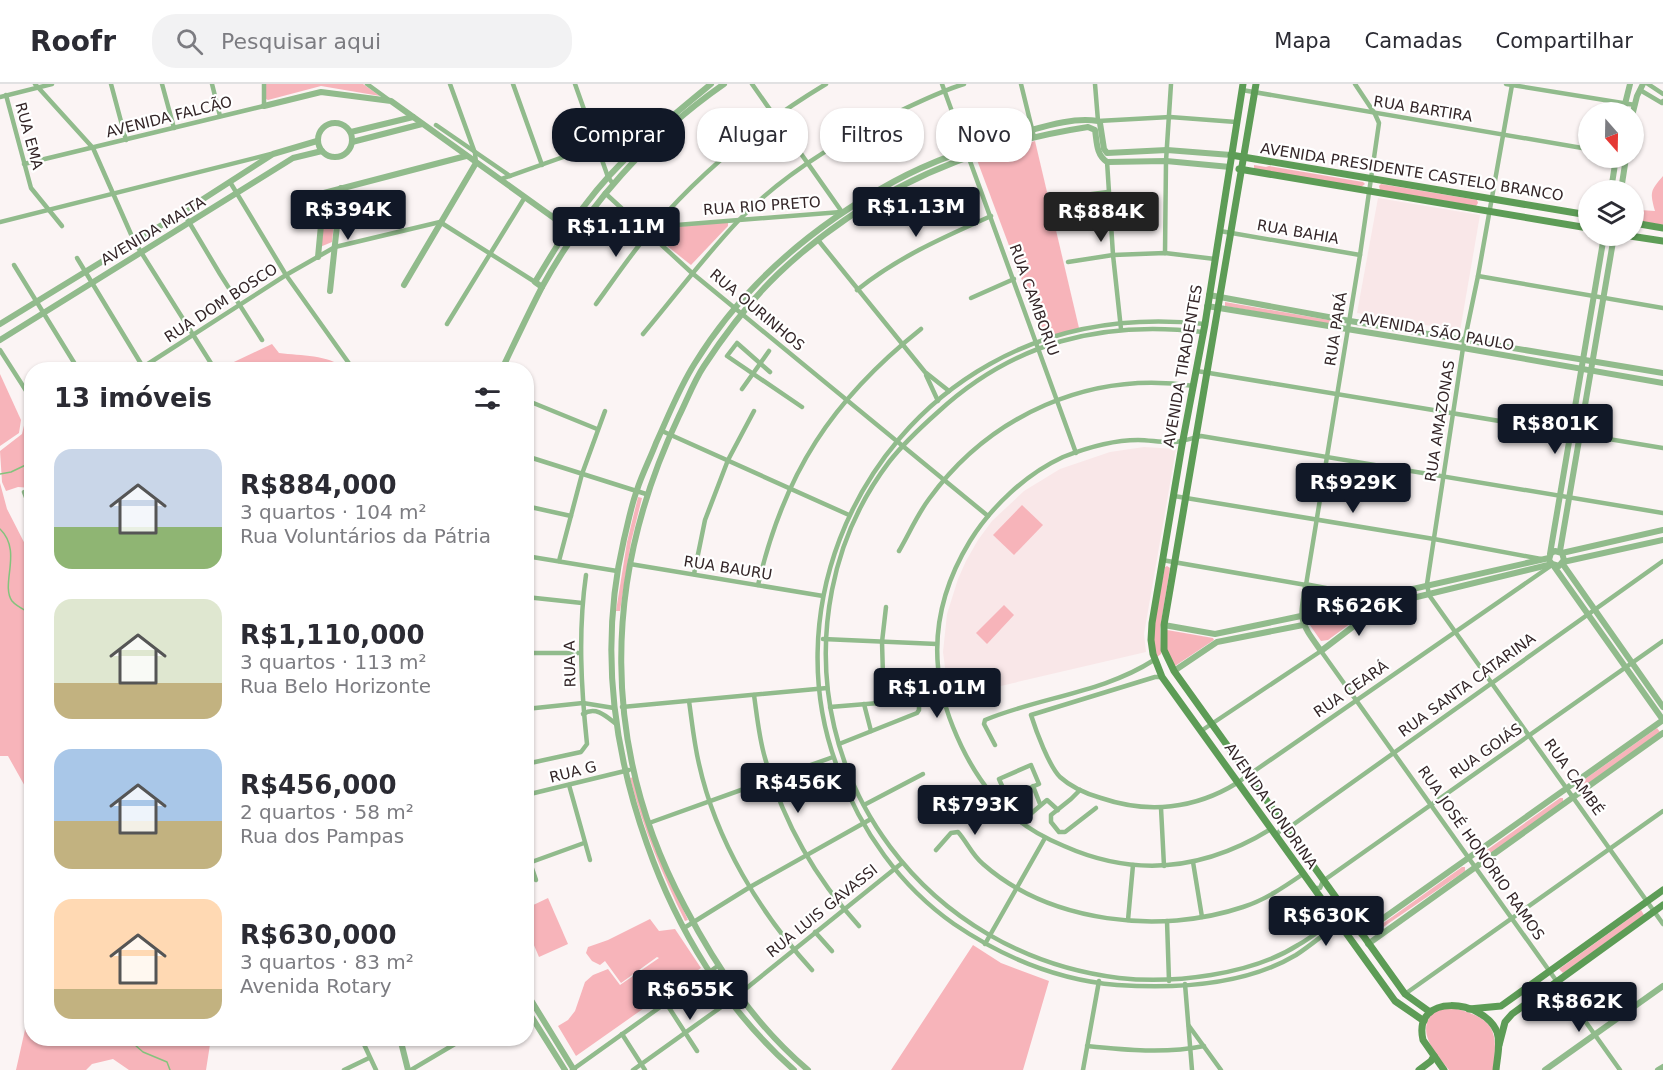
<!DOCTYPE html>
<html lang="pt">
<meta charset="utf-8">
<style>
body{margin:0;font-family:"DejaVu Sans",sans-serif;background:#f2f2f3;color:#2b2b33;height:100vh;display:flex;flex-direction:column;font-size:22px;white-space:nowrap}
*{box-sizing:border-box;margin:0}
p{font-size:20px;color:#7c7c81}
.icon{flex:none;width:33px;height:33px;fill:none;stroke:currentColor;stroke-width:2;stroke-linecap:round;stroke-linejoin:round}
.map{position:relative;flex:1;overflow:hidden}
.side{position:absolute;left:24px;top:278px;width:510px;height:684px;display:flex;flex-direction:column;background:#fff;border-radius:24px;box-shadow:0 2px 4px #0004}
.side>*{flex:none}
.guide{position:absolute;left:552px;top:24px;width:570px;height:54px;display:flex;gap:12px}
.needle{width:39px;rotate:160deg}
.controls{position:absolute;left:1578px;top:18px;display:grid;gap:12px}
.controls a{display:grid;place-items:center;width:66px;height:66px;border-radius:50%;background:#fff;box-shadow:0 2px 4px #0004;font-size:30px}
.price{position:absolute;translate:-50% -51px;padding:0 14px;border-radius:6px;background:#111827;color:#fff;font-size:20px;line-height:39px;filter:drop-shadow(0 2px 3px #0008)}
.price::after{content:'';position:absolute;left:50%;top:36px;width:18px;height:14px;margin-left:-9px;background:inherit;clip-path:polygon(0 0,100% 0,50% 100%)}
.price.selected{background:#222;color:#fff}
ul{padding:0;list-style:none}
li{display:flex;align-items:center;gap:18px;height:150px;padding:0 30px}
li span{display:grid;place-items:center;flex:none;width:168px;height:120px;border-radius:18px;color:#555}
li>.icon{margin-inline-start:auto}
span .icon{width:72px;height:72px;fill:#fffc;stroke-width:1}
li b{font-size:26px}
h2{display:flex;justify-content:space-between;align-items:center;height:72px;padding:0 30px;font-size:26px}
.pill{padding:0 21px;border-radius:24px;background:#fff;box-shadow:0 2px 4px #0004;font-size:21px;line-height:54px}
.pill.selected{background:#111827;color:#fff}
header{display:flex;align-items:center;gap:36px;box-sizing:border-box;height:84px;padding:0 30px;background:#fff;border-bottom:2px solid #e1e1e2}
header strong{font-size:28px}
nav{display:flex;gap:33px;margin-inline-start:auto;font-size:21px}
.search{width:420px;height:54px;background:#f2f2f3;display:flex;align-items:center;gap:15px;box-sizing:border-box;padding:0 21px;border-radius:24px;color:#7c7c81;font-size:22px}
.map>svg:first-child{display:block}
.built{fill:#f9e7e8}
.green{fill:#f7b4ba}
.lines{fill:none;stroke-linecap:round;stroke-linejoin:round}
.stream{stroke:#84c37d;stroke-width:1.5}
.minor{stroke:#91bb8c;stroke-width:4.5}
.tertiary{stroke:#91bb8c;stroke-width:6}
.secondary{stroke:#5d9c56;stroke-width:7}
.labels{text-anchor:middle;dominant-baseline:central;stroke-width:4.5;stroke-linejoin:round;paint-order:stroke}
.street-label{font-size:15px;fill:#342628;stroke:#fff}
</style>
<header>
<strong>Roofr</strong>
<div class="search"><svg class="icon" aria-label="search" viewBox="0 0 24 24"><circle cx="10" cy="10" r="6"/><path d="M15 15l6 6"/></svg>Pesquisar aqui</div>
<nav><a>Mapa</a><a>Camadas</a><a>Compartilhar</a></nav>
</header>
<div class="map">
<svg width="1663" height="986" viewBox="0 0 1663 986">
<rect width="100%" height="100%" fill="#fbf4f4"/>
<!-- built -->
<g class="built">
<polygon points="1378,114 1480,131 1460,247 1357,229"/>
<polygon points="1144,363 1176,365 1144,550 1146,568 949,614 943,568 947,530 958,495 966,477 978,456 992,437 1024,407 1060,385 1110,368"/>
</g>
<!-- green -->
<g class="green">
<polygon points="266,0 363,0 380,12 321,2 268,16 266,15"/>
<polygon points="1035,57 1079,244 1044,255 977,76"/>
<polygon points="1254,81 1266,83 1269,82 1363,98 1365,100 1361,103 1254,85"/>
<path d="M1663,92V141L1634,136V130L1640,126L1655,127C1650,108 1650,107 1663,92Z"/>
<polygon points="1381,100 1477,116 1478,119 1476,122 1380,106 1379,102"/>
<polygon points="337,108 332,158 320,163 325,110"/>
<polygon points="728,138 728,142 691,181 652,150 654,145"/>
<polygon points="1225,218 1340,238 1339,242 1225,222"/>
<path d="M272,260L279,269C302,272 327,270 346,285H219Z"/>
<polygon points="0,290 21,336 19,349 0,362"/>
<polygon points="31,336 31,390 25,394 31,395 31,404 18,403 6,407 2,398 0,367 22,350 25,337"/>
<polygon points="0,399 7,425 27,464 31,481 31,713 8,672 0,672"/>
<polygon points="638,413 642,414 631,458 620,527 616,527 627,458"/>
<polygon points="1022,421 1043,441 1014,471 993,451"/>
<path d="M1167,482L1170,484L1160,545L1161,570L1157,573C1148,545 1160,511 1165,483Z"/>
<path d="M1314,506C1329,508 1367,507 1362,531L1328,556L1321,557L1305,534L1308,509Z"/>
<polygon points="1004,521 1014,531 987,560 976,549"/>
<polygon points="1167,546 1213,554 1214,556 1175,582 1165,566"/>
<polygon points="1657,644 1660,648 1579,706 1575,704 1575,702"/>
<path d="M634,693L655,765L688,836L685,837C662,790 643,744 630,694Z"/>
<polygon points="1560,714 1563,714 1563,718 1480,777 1477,775 1477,773"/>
<polygon points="1462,783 1465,783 1465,787 1376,848 1375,845"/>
<polygon points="548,814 568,860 539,873 527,845 527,824"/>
<polygon points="1641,826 1644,831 1563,889 1559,885"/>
<polygon points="650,835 659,847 675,845 701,884 576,972 558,942 568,936 575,927 585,898 593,891 608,885 620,901 659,874 657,873 621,899 605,877 600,881 592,877 586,869 588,863 608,856"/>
<polygon points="973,861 1001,879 1049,897 1023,986 891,986"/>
<polygon points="31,919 32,954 211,954 206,986 129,986 113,975 92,980 86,986 16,986"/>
<path d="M1457,925C1496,935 1498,949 1493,986H1449C1439,973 1420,954 1428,936C1430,932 1434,927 1438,926C1443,924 1452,925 1457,925Z"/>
</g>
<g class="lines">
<!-- stream -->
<g class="stream">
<polyline points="0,390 11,388 32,378"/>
<path d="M0,445C23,467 0,500 12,517C17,523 25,526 32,530"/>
<polyline points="127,954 143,968 167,978 170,986"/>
</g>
<!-- minor -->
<g class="minor">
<polyline points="35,0 93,64 134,157 214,284"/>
<polyline points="111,0 126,56"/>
<polyline points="162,0 174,44"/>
<polyline points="212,0 220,32"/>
<polyline points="367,0 389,16"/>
<polyline points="450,0 475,69 476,79"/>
<polyline points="513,0 542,81"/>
<polyline points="575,0 608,93 613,100"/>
<polyline points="752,0 842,128"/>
<polyline points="942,0 1076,369"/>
<polyline points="1021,0 1034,53"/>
<polyline points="1095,0 1098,37"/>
<polyline points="1506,0 1635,21"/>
<polyline points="1648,0 1663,10"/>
<polyline points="1512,1 1478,192 1463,264 1427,500 1429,511 1663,840"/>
<polyline points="1242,6 1588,65"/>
<polyline points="1640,6 1662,19 1663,17"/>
<polyline points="6,11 31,104 62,142"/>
<polyline points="0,13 52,0"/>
<polyline points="1098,37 1170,33 1236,38"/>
<polyline points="436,41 510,92"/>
<polyline points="1107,77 1113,171 1121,245"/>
<polyline points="24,80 264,22 264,0"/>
<polyline points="501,95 597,61"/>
<polyline points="230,98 286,191 353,285"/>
<polyline points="605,109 692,189 742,230 988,432"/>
<polyline points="1053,115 1108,108"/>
<polyline points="183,128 220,190 262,256"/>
<polyline points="0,138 271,70"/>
<polyline points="568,144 576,149 841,128"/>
<polyline points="1220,147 1360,171"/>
<polyline points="818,156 925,288 949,307"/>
<polyline points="1165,169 1166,77 1171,0"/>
<polyline points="77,174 143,283"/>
<polyline points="1068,178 1113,171 1165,169 1215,175"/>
<polyline points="14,181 78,285"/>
<polyline points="1478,192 1663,224"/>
<path d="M857,206C898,173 944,153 991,132"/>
<polyline points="971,214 1014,195"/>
<path d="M596,220C615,194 633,167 654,143C703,86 761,39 826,0"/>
<polyline points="447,240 525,113"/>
<path d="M1205,240C1129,232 1057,242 990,280C850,358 780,534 838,685C861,747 900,802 954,840C1004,874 1057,896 1117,901C1176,905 1244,902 1296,871C1310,862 1324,850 1338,840"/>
<path d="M1203,248C1102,236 1014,258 938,328C920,344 903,360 889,378C861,415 841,460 832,506C795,696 928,871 1119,894C1173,900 1251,891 1298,861C1311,854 1323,844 1335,835"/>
<path d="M643,250C675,212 704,173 738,137C783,90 841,55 900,27C921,17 941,7 964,0"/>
<polyline points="0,266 32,316"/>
<polyline points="140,285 286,191 335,163 440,138 535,198"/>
<polyline points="1197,287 1663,364"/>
<polyline points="770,288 737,259 727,272 802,323"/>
<polyline points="926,291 938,317"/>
<polyline points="742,305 769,267"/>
<polyline points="526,316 597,345"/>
<polyline points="662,347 849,431"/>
<polyline points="526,372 646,410"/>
<polyline points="24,408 32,429"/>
<polyline points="1174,412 1434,455 1541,475"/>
<polyline points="526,422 571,432"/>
<path d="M899,467C909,450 917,431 929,415C990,331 1090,286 1194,302"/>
<polyline points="526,472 617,487"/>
<polyline points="1162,476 1306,501 1360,171 1379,39 1375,30 1355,0"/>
<polyline points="559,477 582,390 605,327"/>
<polyline points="630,480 823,512"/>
<polyline points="694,490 705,436 728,376 754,327"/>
<path d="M758,501C784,389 832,316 921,245"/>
<polyline points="526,513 582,519"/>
<polyline points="823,555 937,560"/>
<polyline points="526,569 580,569"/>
<polyline points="883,592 882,558 886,523"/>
<path d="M1162,593H1155L1031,631C1036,647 1049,682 1060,693C1071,703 1087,710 1101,714C1148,730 1195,725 1237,699L1552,481"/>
<path d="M754,611C757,632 759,654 765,674C783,737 815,794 859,842"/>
<path d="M689,617C692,638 694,659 699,680C716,757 760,829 812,886"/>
<polyline points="864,620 871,647"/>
<polyline points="622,623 827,604"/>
<polyline points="830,623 915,616 919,618 919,626 917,629 839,660"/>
<polyline points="526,625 583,619 614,624"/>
<path d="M583,630C596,622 606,632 616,640"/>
<polyline points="1201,647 1321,567 1620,986"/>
<path d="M995,661L984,640L985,636C1040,613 1103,609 1154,576"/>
<path d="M526,680L581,668L587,660C581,603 578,547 586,491"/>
<polygon points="1031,681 1039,700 1007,713 999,695"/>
<polyline points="569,701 590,776"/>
<polyline points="1033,702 1040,720"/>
<polyline points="1080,706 1071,715 1051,731 1051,738 1059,748 1065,748 1096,724"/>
<polyline points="1013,710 1019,723"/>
<polyline points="526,711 629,686"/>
<polyline points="864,721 923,690"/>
<polyline points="1161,724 1164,782"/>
<polyline points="1021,738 1047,716 1058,726"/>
<polyline points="649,739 833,673"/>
<path d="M1271,745C1205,786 1136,794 1064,762C1047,755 1031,747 1017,735C987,711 967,678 953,643C927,579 934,516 970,457C991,423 1026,390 1063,373C1086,364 1113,356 1138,356C1150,356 1162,359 1174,358C1183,358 1192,354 1201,352L1663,429"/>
<polyline points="1276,752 1281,745 1287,745 1663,477"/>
<path d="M936,766L951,749L958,748C967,758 972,771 983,780C1050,839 1160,851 1243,823C1265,816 1284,803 1303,790"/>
<polyline points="526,767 536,796"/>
<polyline points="1193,778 1202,833"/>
<polyline points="526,780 584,759"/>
<polyline points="1313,804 1320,804 1323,797 1663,557"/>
<polyline points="1128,836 1133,781"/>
<polyline points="1167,837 1169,897"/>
<polyline points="684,844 750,803 871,735"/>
<polyline points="815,848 832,867"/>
<polyline points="985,860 1045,754"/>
<polyline points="1185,900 1192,986"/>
<polyline points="1405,910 1663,727"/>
<polyline points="666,919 697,967"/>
<polyline points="1189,942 1221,986"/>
<polyline points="622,950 645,986"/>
<polyline points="361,954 376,986"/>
<path d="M1087,962C1126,966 1165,970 1204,962"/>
<polyline points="344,986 369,974"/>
<polyline points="411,986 465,954"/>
<polyline points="572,986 719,881"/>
<polyline points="633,986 738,911 902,779"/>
<polyline points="1083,986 1099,897"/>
</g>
<!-- tertiary -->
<g class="tertiary">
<polyline points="264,22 321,8 391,17 568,144"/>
<polyline points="1623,28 1630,0"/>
<polyline points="1633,28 1637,12 1643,0"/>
<circle cx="335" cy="56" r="17"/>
<polyline points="351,48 413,33"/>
<polyline points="352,58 422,40"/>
<polyline points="1611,106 1616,74"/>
<polyline points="1621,106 1626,74"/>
<polyline points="318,173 324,109 466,72"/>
<polyline points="404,201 476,79"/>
<path d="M542,203L535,198C551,172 566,145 585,121C620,74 666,37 711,0"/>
<polyline points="330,207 341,104"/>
<polyline points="1209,211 1350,237 1663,289"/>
<polyline points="1207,222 1463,264 1663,299"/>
<polyline points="0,240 183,128 273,70 317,57"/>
<polyline points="0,256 293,74 322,67"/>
<path d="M502,285C515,258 528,230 542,203C586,123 649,52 724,0"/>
<polyline points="1560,467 1614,152"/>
<polyline points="1562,469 1663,446"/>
<polyline points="1550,470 1604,152"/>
<path d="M1549,474L1382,512L1353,510L1306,501C1300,539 1299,536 1321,567L1363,535L1384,521L1552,480L1559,482L1564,476L1562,469L1555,467L1551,469L1549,476L1552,480"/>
<polyline points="1563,478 1663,456"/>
<polyline points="1562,479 1663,623"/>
<polyline points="1553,481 1663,636"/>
<path d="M1354,510C1363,515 1368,524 1363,534"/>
<polyline points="1164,541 1215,550 1301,532"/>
<polyline points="1174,587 1217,558 1303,541"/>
<polyline points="1361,850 1663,636"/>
<polyline points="1368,860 1663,649"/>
<polyline points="526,908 574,986"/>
<polyline points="526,924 565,986"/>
<polyline points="400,954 408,986"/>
<path d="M794,986C726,926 677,846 647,760C612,662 600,558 624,455C628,439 631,422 637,406C642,390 650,375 656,359C668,333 679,304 695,279C743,201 813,142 893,98C933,76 974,63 1017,50C1043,43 1071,33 1098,37L1100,39L1104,65L1107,69L1167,66L1231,71"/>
<path d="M808,986C755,941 717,884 685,823C600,664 602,494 679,332C687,316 694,297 704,282C725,250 750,217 778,190C864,108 971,61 1088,43L1095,46C1097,58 1096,71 1107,78L1166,77L1230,83"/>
<polyline points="1545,986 1663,902"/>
<polyline points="1658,986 1663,983"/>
</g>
<!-- secondary -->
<g class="secondary">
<polyline points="1243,0 1205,240 1182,361 1152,539 1151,556 1153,570 1162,593 1395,917 1424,937"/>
<polyline points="1256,0 1164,541 1164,566 1174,587 1405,910 1430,928"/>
<polyline points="1231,71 1588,131"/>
<polyline points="1239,85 1588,144"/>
<polyline points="1634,139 1663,144"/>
<polyline points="1630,152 1663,157"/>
<polyline points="1469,925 1501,922 1663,806"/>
<polyline points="1499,961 1505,938 1512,930 1663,821"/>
<polyline points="1419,986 1431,977 1434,972"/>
<path d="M1444,986L1423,956C1412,908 1484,915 1497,948C1501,960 1497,974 1496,986"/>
</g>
</g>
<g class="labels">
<!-- street labels -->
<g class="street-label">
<text transform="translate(1423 25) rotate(9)">RUA BARTIRA</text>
<text transform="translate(169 33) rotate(-14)">AVENIDA FALCÃO</text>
<text transform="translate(29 52) rotate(75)">RUA EMA</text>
<text transform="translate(1412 88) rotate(9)">AVENIDA PRESIDENTE CASTELO BRANCO</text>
<text transform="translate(762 122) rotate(-4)">RUA RIO PRETO</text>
<text transform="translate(153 147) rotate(-31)">AVENIDA MALTA</text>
<text transform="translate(1298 148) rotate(10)">RUA BAHIA</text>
<text transform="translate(1034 216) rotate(70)">RUA CAMBORIU</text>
<text transform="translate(221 219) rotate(-33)">RUA DOM BOSCO</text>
<text transform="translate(757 226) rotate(40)">RUA OURINHOS</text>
<text transform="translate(1336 245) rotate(-81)">RUA PARÁ</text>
<text transform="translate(1437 248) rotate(10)">AVENIDA SÃO PAULO</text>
<text transform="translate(1183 282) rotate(-80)">AVENIDA TIRADENTES</text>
<text transform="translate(1440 337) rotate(-81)">RUA AMAZONAS</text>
<text transform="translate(728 484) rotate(9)">RUA BAURU</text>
<text transform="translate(570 580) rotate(-91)">RUA A</text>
<text transform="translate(1467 601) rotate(-36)">RUA SANTA CATARINA</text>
<text transform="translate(1351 605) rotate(-35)">RUA CEARÁ</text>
<text transform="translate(1486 667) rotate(-35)">RUA GOIÁS</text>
<text transform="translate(573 688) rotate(-14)">RUA G</text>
<text transform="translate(1574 693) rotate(54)">RUA CAMBÉ</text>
<text transform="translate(1271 722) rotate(55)">AVENIDA LONDRINA</text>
<text transform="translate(1481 769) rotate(55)">RUA JOSÉ HONÓRIO RAMOS</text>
<text transform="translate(822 827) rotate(-39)">RUA LUIS GAVASSI</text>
</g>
</g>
</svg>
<div class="controls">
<a><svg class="needle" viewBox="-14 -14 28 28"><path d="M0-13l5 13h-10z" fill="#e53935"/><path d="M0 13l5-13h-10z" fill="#7c7c81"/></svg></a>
<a><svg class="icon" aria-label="layers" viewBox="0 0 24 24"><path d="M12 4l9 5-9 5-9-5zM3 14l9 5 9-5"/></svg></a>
</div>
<b class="price" style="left:916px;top:154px">R$1.13M</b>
<b class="price" style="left:348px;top:157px">R$394K</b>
<b class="price selected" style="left:1101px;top:159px">R$884K</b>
<b class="price" style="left:616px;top:174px">R$1.11M</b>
<b class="price" style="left:1555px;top:371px">R$801K</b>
<b class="price" style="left:1353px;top:430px">R$929K</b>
<b class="price" style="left:1359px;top:553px">R$626K</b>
<b class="price" style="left:937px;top:635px">R$1.01M</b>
<b class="price" style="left:798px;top:730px">R$456K</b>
<b class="price" style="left:975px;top:752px">R$793K</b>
<b class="price" style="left:1326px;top:863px">R$630K</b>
<b class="price" style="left:690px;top:937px">R$655K</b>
<b class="price" style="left:1579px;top:949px">R$862K</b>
<div class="guide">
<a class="pill selected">Comprar</a>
<a class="pill">Alugar</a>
<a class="pill">Filtros</a>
<a class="pill">Novo</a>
</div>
<section class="side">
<h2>13 imóveis<svg class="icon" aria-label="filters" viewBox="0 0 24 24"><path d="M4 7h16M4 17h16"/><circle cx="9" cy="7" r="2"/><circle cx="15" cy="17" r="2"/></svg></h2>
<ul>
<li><span style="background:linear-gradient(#c9d6e8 65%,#8fb573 0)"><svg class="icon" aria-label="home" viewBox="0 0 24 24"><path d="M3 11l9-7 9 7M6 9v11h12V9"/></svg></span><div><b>R$884,000</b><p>3 quartos · 104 m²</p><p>Rua Voluntários da Pátria</p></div></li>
<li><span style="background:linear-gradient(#dfe7d0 70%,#c2b280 0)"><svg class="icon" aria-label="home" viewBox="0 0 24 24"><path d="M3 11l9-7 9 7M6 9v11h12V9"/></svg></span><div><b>R$1,110,000</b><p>3 quartos · 113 m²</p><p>Rua Belo Horizonte</p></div></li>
<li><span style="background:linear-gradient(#a9c7e8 60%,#c2b280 0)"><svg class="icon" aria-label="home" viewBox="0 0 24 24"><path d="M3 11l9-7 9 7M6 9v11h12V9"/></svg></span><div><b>R$456,000</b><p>2 quartos · 58 m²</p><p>Rua dos Pampas</p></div></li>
<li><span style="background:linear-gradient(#ffd9b3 75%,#c2b280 0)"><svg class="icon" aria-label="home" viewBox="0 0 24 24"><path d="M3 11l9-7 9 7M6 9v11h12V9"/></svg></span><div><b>R$630,000</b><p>3 quartos · 83 m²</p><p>Avenida Rotary</p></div></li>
</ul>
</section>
</div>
